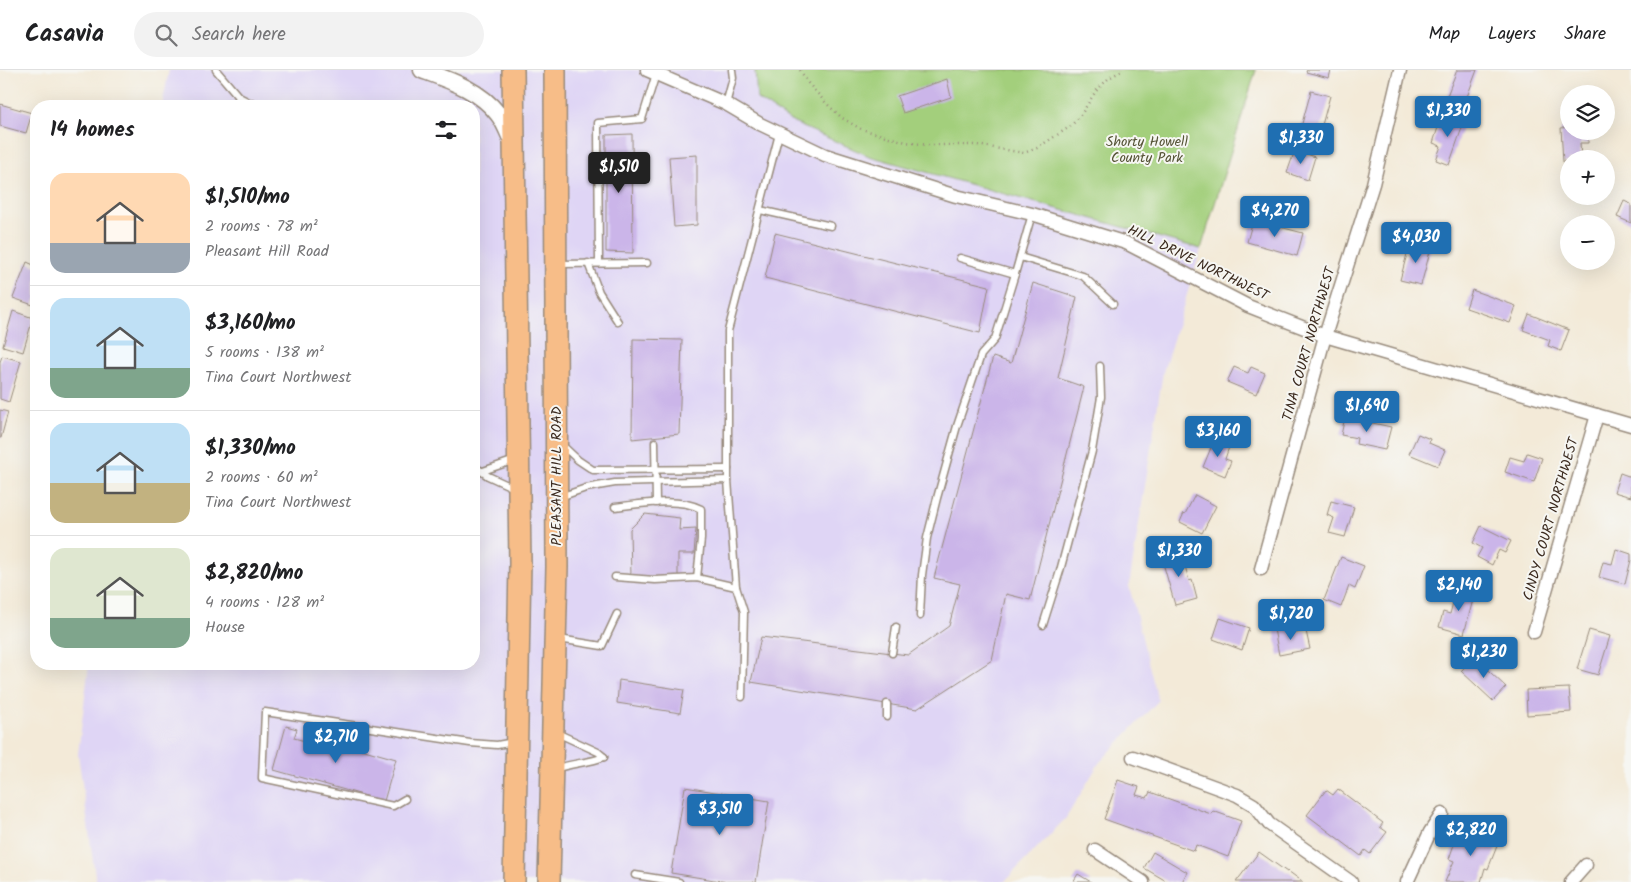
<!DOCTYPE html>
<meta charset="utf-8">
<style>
body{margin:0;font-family:Kalam,sans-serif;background:#f2f2f2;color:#202124;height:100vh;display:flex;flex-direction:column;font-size:19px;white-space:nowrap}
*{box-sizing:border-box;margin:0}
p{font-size:16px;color:#757577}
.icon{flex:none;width:28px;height:28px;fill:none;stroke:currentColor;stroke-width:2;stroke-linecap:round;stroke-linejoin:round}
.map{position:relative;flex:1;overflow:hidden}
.side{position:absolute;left:30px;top:30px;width:450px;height:570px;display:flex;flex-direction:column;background:#fff;border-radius:20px;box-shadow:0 5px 20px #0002}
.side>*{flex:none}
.tools{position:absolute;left:1560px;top:15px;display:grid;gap:10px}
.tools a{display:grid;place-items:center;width:55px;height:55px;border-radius:50%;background:#fff;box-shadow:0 5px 20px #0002;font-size:25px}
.price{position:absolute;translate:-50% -42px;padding:0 11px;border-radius:5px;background:#1f6fb2;color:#fff;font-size:16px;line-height:32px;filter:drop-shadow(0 1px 2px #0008)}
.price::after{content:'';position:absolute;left:50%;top:30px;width:15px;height:11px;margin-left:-8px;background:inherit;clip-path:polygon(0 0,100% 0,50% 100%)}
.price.on{background:#222;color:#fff}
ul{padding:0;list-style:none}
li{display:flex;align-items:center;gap:15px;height:125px;padding:0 20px}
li+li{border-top:1px solid #e0e0e0}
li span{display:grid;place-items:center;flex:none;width:140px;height:100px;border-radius:15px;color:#555}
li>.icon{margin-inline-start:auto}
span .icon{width:60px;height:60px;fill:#fffc;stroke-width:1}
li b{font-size:21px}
h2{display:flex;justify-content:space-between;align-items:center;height:60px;padding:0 20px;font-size:21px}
header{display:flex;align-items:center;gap:30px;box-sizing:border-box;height:70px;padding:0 25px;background:#fff;border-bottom:1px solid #e0e0e0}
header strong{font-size:24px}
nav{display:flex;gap:28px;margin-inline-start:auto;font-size:18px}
.search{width:350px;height:45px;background:#f2f2f2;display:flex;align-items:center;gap:12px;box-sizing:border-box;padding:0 18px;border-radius:28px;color:#757577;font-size:19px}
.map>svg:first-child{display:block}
.built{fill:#dfd5f5}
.green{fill:#a3cf7c;stroke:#6f7c4d}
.building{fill:#cbb5e9}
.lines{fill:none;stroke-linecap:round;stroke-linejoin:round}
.service-casing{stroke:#978a7b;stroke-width:9}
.minor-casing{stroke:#978a7b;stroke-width:15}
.tertiary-casing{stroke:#978a7b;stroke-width:19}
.trunk-casing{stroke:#978a7b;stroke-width:24}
.path{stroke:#978a7b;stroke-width:2.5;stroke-dasharray:1 4;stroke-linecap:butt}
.service{stroke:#fff;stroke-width:6}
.minor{stroke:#fff;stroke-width:12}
.tertiary{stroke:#fff;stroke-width:16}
.trunk{stroke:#f7bd88;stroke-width:21}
.labels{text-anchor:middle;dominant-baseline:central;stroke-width:4;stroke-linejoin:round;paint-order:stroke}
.park-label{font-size:14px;fill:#555336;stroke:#f6f6f2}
.street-label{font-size:14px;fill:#3b2a1e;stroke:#f6f6f2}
</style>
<header>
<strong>Casavia</strong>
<div class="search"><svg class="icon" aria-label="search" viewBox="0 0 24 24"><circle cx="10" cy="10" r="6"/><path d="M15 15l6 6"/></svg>Search here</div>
<nav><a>Map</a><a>Layers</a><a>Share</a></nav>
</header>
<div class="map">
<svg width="1631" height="812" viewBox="0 0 1631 812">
<rect width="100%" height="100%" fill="#f6f6f2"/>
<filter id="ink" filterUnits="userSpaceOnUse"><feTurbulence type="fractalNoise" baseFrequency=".02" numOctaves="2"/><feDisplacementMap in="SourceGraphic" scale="10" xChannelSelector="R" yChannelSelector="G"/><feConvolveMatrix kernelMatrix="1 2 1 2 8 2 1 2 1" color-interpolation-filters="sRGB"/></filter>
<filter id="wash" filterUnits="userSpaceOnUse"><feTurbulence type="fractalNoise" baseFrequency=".0096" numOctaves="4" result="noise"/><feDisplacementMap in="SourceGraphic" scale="20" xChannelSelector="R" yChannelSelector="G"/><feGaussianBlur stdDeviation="1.12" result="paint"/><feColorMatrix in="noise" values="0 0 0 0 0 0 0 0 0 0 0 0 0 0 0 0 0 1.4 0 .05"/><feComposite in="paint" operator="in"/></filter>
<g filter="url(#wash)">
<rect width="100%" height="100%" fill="#f3ead8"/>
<!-- built -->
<polygon class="built" points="169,0 755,0 758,29 794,53 869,86 1201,179 1163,302 1129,516 1158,631 1099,693 1066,748 1004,812 96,812 78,684 89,594 474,594 474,36 162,36"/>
<!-- green -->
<polygon class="green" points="755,0 1256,0 1201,179 869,86 794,53 757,29"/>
<g id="blocks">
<!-- building -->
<g class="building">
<polygon points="1307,0 1331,0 1329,8 1306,2"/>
<polygon points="1457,0 1477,0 1461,43 1443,36"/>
<polygon points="947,9 951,27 903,43 897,26"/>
<polygon points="1311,21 1330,26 1317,73 1298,68"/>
<polygon points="0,34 32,43 26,63 0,56"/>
<polygon points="1442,45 1464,52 1449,95 1436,90 1441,76 1433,73"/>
<polygon points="1569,57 1569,61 1588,61 1588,73 1580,73 1581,89 1569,89 1569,91 1563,92 1561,58"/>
<polygon points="632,64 633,183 606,182 606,65"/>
<polygon points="1295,80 1315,87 1308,110 1287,103"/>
<polygon points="697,85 697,155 674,157 669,87"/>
<polygon points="1624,131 1631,134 1631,153 1617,147"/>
<polygon points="1253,150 1303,163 1297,186 1247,172"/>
<polygon points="775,163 989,216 980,263 765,208"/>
<polygon points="1410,173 1431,178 1421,215 1400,210"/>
<polygon points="27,192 36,196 36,228 33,235 13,228"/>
<polygon points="1033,213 1077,227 1058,308 1084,317 1030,530 1006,524 992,590 917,639 751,612 761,567 908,585 949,556 960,514 934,508 993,287 1011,293"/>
<polygon points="1472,220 1516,236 1510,253 1466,238"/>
<polygon points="13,241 33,248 23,282 3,276"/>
<polygon points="1529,244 1569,260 1561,281 1548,276 1550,270 1523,260"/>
<polygon points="633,269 682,270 679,364 632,369"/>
<polygon points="2,286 21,291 9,332 0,329 0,292"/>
<polygon points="1234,297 1248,303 1251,297 1265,303 1256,324 1227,312"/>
<polygon points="0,340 8,342 1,368 0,368"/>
<polygon points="1345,347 1391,357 1385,380 1356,374 1357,368 1341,365"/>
<polygon points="1418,364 1430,369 1429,373 1445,380 1438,396 1409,384"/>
<polygon points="1215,368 1230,374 1225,389 1231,391 1225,406 1203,397"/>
<polygon points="1527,383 1542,388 1534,412 1505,402 1510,387 1524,391"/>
<polygon points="1620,403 1631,407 1631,427 1614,422"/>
<polygon points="1195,425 1216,436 1202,463 1180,452 1184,443 1185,444"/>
<polygon points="1331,431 1354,437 1345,467 1329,463 1334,448 1327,445"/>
<polygon points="645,444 680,448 679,460 696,459 694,484 678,484 678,506 631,507 630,459"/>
<polygon points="1481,456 1511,471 1505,483 1499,480 1492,495 1477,487 1482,478 1473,473"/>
<polygon points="1616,479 1631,484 1631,490 1625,514 1599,507 1603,492 1612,494"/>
<polygon points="1181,480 1189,511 1192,510 1197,529 1175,535 1161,486"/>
<polygon points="1341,487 1364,496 1355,519 1349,516 1341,537 1324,530"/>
<polygon points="1457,517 1475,522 1464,564 1439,557 1443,542 1450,544"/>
<polygon points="1220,548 1249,558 1242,580 1213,569"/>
<polygon points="1290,556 1291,564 1306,561 1310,579 1279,585 1274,559"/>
<polygon points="1589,560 1610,566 1598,605 1577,599"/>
<polygon points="1474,587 1506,617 1493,631 1461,601"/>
<polygon points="619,610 684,620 680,643 617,633"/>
<polygon points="1569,618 1571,642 1527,645 1526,620"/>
<polygon points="337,655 355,660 350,676 396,689 384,731 274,700 286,656 297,659 294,668 331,678"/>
<polygon points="1118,710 1139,717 1136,725 1147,728 1150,722 1211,744 1213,741 1241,751 1228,787 1196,775 1194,781 1104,749"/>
<polygon points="685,717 769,731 756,812 727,812 671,803"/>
<polygon points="1338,719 1383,753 1380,757 1387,762 1370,784 1365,780 1361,786 1307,745 1326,720 1333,725"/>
<polygon points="1460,757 1499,771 1488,799 1485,798 1481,812 1445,812 1454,791 1449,789"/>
<polygon points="1153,782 1187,802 1182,812 1168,812 1144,798"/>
<polygon points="1259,782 1287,802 1288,801 1303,812 1236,812"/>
<polygon points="1078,804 1091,812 1073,812"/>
</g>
</g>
</g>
<g filter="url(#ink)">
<use href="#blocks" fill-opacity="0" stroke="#978a7b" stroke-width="1"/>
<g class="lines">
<defs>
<g id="service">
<polyline points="216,0 239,27 257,36"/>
<polyline points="726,34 733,8 732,0"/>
<polyline points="236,36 239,27"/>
<polyline points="760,140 831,156"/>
<polyline points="1020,187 1083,206 1113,234"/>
<polyline points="960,188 1015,204"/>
<polyline points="588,193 599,222 618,252"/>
<polyline points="599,193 598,53 642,49 656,4"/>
<polyline points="559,194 647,193"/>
<polyline points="655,372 656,433"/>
<polyline points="561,374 578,390 593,400 728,399"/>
<polyline points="474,396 488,406 514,418"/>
<polyline points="483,401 515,390"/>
<polyline points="560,427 586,418 615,413 728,410"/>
<path d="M615,437C640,434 679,427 701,439V469L697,508"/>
<polyline points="615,507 655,510 697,508 736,517"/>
<polyline points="920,546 922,505 927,468 937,428 957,356 981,285 995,269 1015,204 1032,144"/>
<polyline points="1043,555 1060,501 1092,381 1101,327 1100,296"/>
<polyline points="559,569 602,576 617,544"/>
<polyline points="892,583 896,557"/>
<polyline points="742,627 744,542 736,517 728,410 728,261 779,64"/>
<polyline points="887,647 887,634"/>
<polyline points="557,663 598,682 604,687"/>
<path d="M555,699C571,693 589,693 604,687"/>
<polyline points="405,729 393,736 262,708 265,642 470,673 497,675 514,672"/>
<polyline points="635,805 679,812"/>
</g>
<g id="minor">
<polyline points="647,0 726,34 760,54 825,85 956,126 1032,144 1126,173 1248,236 1325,266 1631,355"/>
<polyline points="1261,499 1325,266 1373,114 1400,0"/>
<polyline points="1534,562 1597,345"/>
<polyline points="1133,687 1237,725 1254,735 1269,754 1351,812"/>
<polyline points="1095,780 1143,812"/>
<polyline points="1407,812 1430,762 1442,744"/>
<polyline points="1571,812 1586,795"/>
</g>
<path id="tertiary" d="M422,0C449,10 480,20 498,44C504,51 508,62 512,71"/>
<g id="trunk">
<polyline points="513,0 520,493 514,812"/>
<polyline points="549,812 557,497 555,0"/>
</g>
</defs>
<!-- service casing -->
<use href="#service" class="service-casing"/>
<!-- minor casing -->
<use href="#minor" class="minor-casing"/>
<!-- tertiary casing -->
<use href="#tertiary" class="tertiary-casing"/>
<!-- trunk casing -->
<use href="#trunk" class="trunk-casing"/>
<!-- path -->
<polyline class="path" points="800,0 808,13 826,33 842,48 861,59 906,72 928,75 977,75 1024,83 1037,78 1071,56 1082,43 1096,21 1109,8 1123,0"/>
<!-- service -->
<use href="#service" class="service"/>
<!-- minor -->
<use href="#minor" class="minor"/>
<!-- tertiary -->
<use href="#tertiary" class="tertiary"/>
<!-- trunk -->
<use href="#trunk" class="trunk"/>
</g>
</g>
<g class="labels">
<!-- park labels -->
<g class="park-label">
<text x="1147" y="72">Shorty Howell<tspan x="1147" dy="16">County Park</tspan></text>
</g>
<!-- street labels -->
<g class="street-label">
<text transform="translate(1198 193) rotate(26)">HILL DRIVE NORTHWEST</text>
<text transform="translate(1309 274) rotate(-74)">TINA COURT NORTHWEST</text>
<text transform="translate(557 406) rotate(-90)">PLEASANT HILL ROAD</text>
<text transform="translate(1551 449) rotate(-74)">CINDY COURT NORTHWEST</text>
</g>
</g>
</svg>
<div class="tools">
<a><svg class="icon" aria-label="layers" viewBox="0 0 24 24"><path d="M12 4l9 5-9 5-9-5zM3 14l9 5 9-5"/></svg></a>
<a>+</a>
<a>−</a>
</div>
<b class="price" style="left:1448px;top:68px">$1,330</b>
<b class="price" style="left:1301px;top:95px">$1,330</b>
<b class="price on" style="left:619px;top:124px">$1,510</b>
<b class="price" style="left:1275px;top:168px">$4,270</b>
<b class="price" style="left:1416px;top:194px">$4,030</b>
<b class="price" style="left:1367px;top:363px">$1,690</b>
<b class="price" style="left:1218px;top:388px">$3,160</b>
<b class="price" style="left:1179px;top:508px">$1,330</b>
<b class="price" style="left:1459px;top:542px">$2,140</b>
<b class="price" style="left:1291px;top:571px">$1,720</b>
<b class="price" style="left:1484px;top:609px">$1,230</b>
<b class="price" style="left:336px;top:694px">$2,710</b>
<b class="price" style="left:720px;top:766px">$3,510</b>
<b class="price" style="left:1471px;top:787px">$2,820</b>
<section class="side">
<h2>14 homes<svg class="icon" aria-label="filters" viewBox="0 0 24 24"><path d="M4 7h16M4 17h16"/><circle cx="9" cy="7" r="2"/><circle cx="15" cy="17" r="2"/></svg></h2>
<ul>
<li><span style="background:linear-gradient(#ffd9b3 70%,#9aa5b1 0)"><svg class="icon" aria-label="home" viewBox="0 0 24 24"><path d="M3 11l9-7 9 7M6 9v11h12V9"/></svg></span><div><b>$1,510/mo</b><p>2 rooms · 78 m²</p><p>Pleasant Hill Road</p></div></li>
<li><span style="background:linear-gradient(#bfe0f5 70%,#7fa58c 0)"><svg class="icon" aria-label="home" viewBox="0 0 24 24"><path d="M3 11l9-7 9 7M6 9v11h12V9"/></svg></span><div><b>$3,160/mo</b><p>5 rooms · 138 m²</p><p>Tina Court Northwest</p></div></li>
<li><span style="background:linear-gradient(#bfe0f5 60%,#c2b280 0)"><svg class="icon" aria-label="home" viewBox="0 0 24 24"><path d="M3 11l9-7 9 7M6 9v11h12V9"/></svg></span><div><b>$1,330/mo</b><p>2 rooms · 60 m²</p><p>Tina Court Northwest</p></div></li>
<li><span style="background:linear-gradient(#dfe7d0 70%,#7fa58c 0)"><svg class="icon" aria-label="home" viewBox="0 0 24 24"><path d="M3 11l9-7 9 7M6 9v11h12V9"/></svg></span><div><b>$2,820/mo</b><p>4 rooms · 128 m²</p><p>House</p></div></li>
</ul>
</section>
</div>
